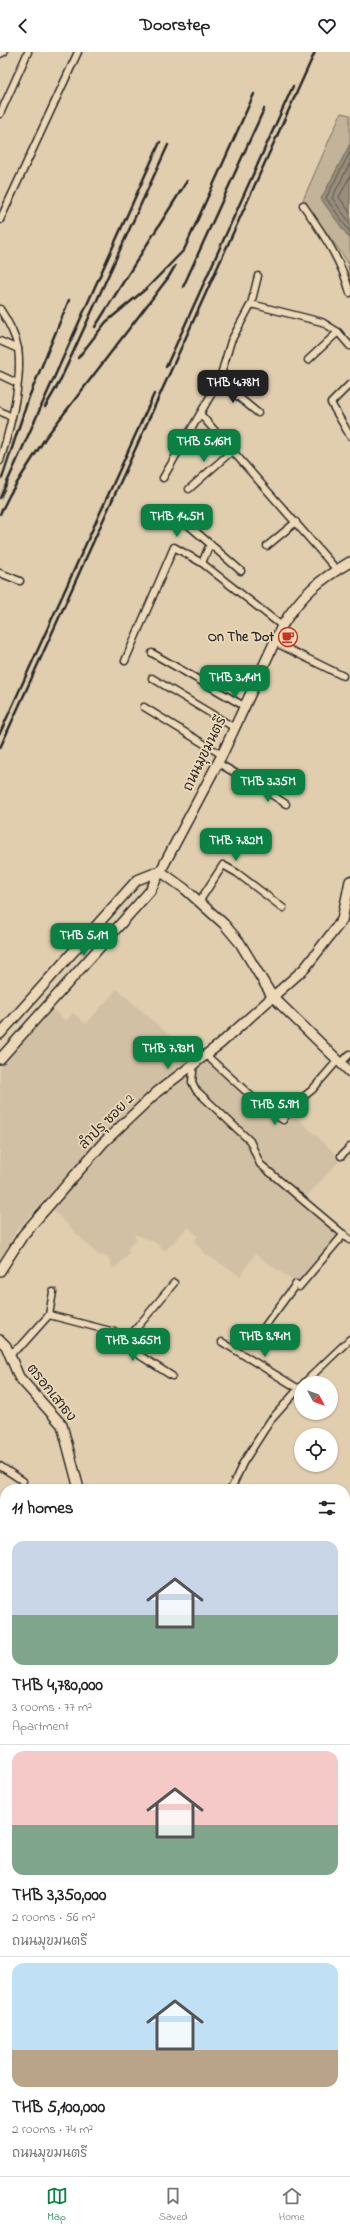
<!DOCTYPE html>
<meta charset="utf-8">
<style>
body{margin:0;font-family:"Indie Flower","Playpen Sans Thai",sans-serif;background:#f2f2f2;color:#202124;height:100vh;display:flex;flex-direction:column;font-size:15px;white-space:nowrap}
*{box-sizing:border-box;margin:0}
p{font-size:13px;color:#757577}
.icon{flex:none;width:22px;height:22px;fill:none;stroke:currentColor;stroke-width:2;stroke-linecap:round;stroke-linejoin:round}
.map{position:relative;flex:1;overflow:hidden}
.sheet{position:absolute;left:0px;top:1432px;width:350px;height:692px;display:flex;flex-direction:column;background:#fff;border-radius:16px 16px 0 0;box-shadow:0 1px 3px #0004}
.sheet>*{flex:none}
.needle{width:26px;rotate:131deg}
.tools{position:absolute;left:294px;top:1324px;display:grid;gap:8px}
.tools a{display:grid;place-items:center;width:44px;height:44px;border-radius:50%;background:#fff;box-shadow:0 1px 3px #0004;font-size:20px}
.price{position:absolute;translate:-50% -34px;padding:0 9px;border-radius:8px;background:#0b8043;color:#fff;font-size:13px;line-height:26px;filter:drop-shadow(0 1px 2px #0008)}
.price::after{content:'';position:absolute;left:50%;top:24px;width:12px;height:9px;margin-left:-6px;background:inherit;clip-path:polygon(0 0,100% 0,50% 100%)}
.price.current{background:#222;color:#fff}
ul{padding:0;list-style:none}
li{display:grid;align-content:center;gap:8px;height:212px;padding:0 12px}
li+li{border-top:1px solid #e0e0e0}
li span{display:grid;place-items:center;height:124px;border-radius:12px;color:#555}
li>.icon{margin-inline-start:auto}
span .icon{width:72px;height:72px;fill:#fffc;stroke-width:1}
li b{font-size:17px}
h2{display:flex;justify-content:space-between;align-items:center;height:48px;padding:0 12px;font-size:17px}
header{display:flex;justify-content:space-between;align-items:center;height:52px;padding:0 12px;background:#fff;font-size:18px;font-weight:800}
.tabs{display:flex;justify-content:space-around;align-items:center;height:56px;border-top:1px solid #e0e0e0;background:#fff;font-size:11px;color:#757577}
.tabs a{display:grid;justify-items:center;gap:2px}
.tabs .current{color:#0b8043}
.map>svg:first-child{display:block}
.built{fill:#d2c0a4}
.green{fill:#c3b399;stroke:#776f62}
.water{fill:#998d7a;stroke:#6d665a}
.lines{fill:none;stroke-linecap:round;stroke-linejoin:round}
.shore{stroke:#57524b;stroke-width:1}
.street-casing{stroke:#2b2b2b;stroke-width:9}
.secondary-casing{stroke:#2b2b2b;stroke-width:12}
.highway-casing{stroke:#2b2b2b;stroke-width:14}
.street{stroke:#edd9b7;stroke-width:6}
.secondary{stroke:#edd9b7;stroke-width:9}
.highway{stroke:#edd9b7;stroke-width:11}
.rail{stroke:#2b2b2b;stroke-width:2.5}
.labels{text-anchor:middle;dominant-baseline:central;stroke-width:3.5;stroke-linejoin:round;paint-order:stroke}
.poi-label{font-size:14px;font-weight:bold;fill:#2b2b2b;stroke:#edd9b7;text-anchor:end}
.street-label{font-size:14px;fill:#2b2b2b;stroke:#edd9b7}
</style>
<header><svg class="icon" aria-label="back" viewBox="0 0 24 24"><path d="M15 5l-7 7 7 7"/></svg>Doorstep<svg class="icon" aria-label="heart" viewBox="0 0 24 24"><path d="M12 20l-8-8c-3-5 5-10 8-4 3-6 11-1 8 4z"/></svg></header>
<div class="map">
<svg width="350" height="2124" viewBox="0 0 350 2124">
<rect width="100%" height="100%" fill="#e1ceaf"/>
<filter id="ink" filterUnits="userSpaceOnUse"><feTurbulence type="fractalNoise" baseFrequency=".025" numOctaves="2"/><feDisplacementMap in="SourceGraphic" scale="8" xChannelSelector="R" yChannelSelector="G"/><feConvolveMatrix kernelMatrix="1 2 1 2 8 2 1 2 1" color-interpolation-filters="sRGB"/></filter>
<g filter="url(#ink)">
<!-- built -->
<g class="built">
<polygon points="117,937 193,1004 104,1082 16,1179 0,1208 0,1016 52,957 66,969 73,961 86,972"/>
<polygon points="207,1008 261,1057 283,1073 291,1060 341,1107 300,1152 339,1183 301,1229 292,1228 255,1202 240,1224 204,1201 194,1189 198,1184 188,1175 165,1199 153,1189 134,1182 136,1187 127,1197 130,1200 114,1217 106,1203 99,1204 51,1156 117,1085 161,1043"/>
<polygon points="21,2119 73,2119 78,2124 17,2124"/>
</g>
<!-- green -->
<polygon class="green" points="341,61 350,63 350,224 347,209 303,148"/>
<!-- water -->
<polygon class="water" points="350,92 350,187 321,147"/>
<g class="lines">
<!-- shore -->
<g class="shore">
<polyline points="350,100 326,146 350,180"/>
<polyline points="350,111 332,146 350,171"/>
<polyline points="350,124 339,145 350,161"/>
</g>
<defs>
<g id="street">
<polyline points="0,2 4,0"/>
<polyline points="0,62 28,0"/>
<path d="M303,153C322,181 341,207 350,241"/>
<polyline points="0,168 78,0"/>
<polyline points="251,252 322,270 338,280 350,294"/>
<path d="M0,257C8,269 15,282 18,296C23,329 10,377 0,409"/>
<polyline points="0,289 18,297"/>
<polyline points="308,308 338,280"/>
<polyline points="0,323 17,331"/>
<polyline points="219,329 258,361"/>
<polyline points="350,332 331,351 350,384"/>
<polyline points="0,359 11,365"/>
<polyline points="201,363 337,518"/>
<polyline points="163,426 219,329 231,289 251,252 258,224"/>
<polyline points="189,437 232,399"/>
<polyline points="186,471 241,519"/>
<polyline points="267,494 296,470"/>
<polyline points="202,511 210,492"/>
<polyline points="0,521 20,529"/>
<polyline points="274,590 343,624"/>
<polyline points="152,601 244,654"/>
<polyline points="125,609 174,495 202,511 282,574"/>
<polyline points="152,626 235,676"/>
<polyline points="144,655 222,703"/>
<polyline points="218,711 254,732"/>
<polyline points="260,735 286,752"/>
<polyline points="199,850 223,813 237,821 283,856"/>
<polyline points="206,1003 263,1055 283,1068 291,1055 312,1038 338,1008"/>
<polyline points="194,1010 192,1030 196,1038 250,1089 260,1112 350,1188"/>
<polyline points="341,1011 350,1002"/>
<polyline points="341,1104 350,1095"/>
<polyline points="299,1235 344,1182"/>
<polyline points="49,1263 53,1240"/>
<polyline points="265,1274 296,1232"/>
<polyline points="130,1284 126,1291 128,1296 172,1324"/>
<polyline points="222,1290 299,1337"/>
<polyline points="10,1302 23,1292 49,1263 130,1284 174,1231"/>
<polyline points="304,1331 350,1287"/>
<polyline points="0,1414 23,1429"/>
<polyline points="231,1437 243,1411 270,1369 301,1334"/>
<polyline points="0,1598 5,1600"/>
<polyline points="0,1610 1,1609"/>
<polyline points="0,1653 5,1659"/>
<polyline points="0,1683 5,1678"/>
<polyline points="345,1702 350,1696"/>
<polyline points="345,2045 350,2049"/>
<polyline points="213,2119 219,2124"/>
<polyline points="238,2124 241,2119"/>
</g>
<g id="secondary">
<polyline points="160,819 185,837 224,872 240,891 272,944 350,1020"/>
<polyline points="0,982 137,828 160,819"/>
<path d="M0,1007L150,839L222,703L282,574C301,543 319,528 350,510"/>
<polyline points="0,1219 23,1183 103,1091 157,1040 220,992 305,916 342,868 350,829"/>
<polyline points="0,1288 6,1294 19,1325 62,1373 79,1437"/>
<polyline points="345,1687 350,1691"/>
</g>
<g id="highway">
<polyline points="345,1868 350,1862"/>
<polyline points="345,1901 350,1895"/>
<polyline points="131,2124 135,2119"/>
<polyline points="166,2124 171,2119"/>
</g>
</defs>
<!-- street casing -->
<use href="#street" class="street-casing"/>
<!-- secondary casing -->
<use href="#secondary" class="secondary-casing"/>
<!-- highway casing -->
<use href="#highway" class="highway-casing"/>
<!-- street -->
<use href="#street" class="street"/>
<!-- secondary -->
<use href="#secondary" class="secondary"/>
<!-- highway -->
<use href="#highway" class="highway"/>
<!-- rail -->
<g class="rail">
<polyline points="183,235 264,57"/>
<polyline points="95,275 187,129"/>
<polyline points="78,306 106,270 147,236 184,198 254,42"/>
<polyline points="166,315 293,34"/>
<polyline points="45,355 59,331 168,93"/>
<polyline points="2,426 29,345 69,248"/>
<polyline points="0,446 160,90"/>
<polyline points="0,462 10,442 46,385 168,226 175,214"/>
<polyline points="0,681 154,342"/>
<polyline points="0,696 315,0"/>
</g>
</g>
</g>
<!-- icons -->
<defs>
<symbol id="cafe-ring" viewBox="-11 -11 22 22"><circle r="9.5" fill="#edd9b7" stroke="#c8321e" stroke-width="1.5"/><path d="M-5.5-4.5H6V0H3Q3 3.5 0 3.5H-2.5Q-5.5 3.5-5.5 0ZM3-3.2v2h1.7v-2ZM-6 4.5H4V6H-6Z" fill="#c8321e"/></symbol>
</defs>
<g fill-rule="evenodd">
<use href="#cafe-ring" x="277" y="574" width="22" height="22"/>
</g>
<g class="labels">
<!-- poi labels -->
<g class="poi-label">
<text x="274" y="585">On The Dot</text>
</g>
<!-- street labels -->
<g class="street-label">
<text transform="translate(205 702) rotate(-64)">ถนนมุขมนตรี</text>
<text transform="translate(107 1070) rotate(-45)">ลำปรุ ซอย 2</text>
<text transform="translate(51 1341) rotate(51)">ตรอกเสาธง</text>
</g>
</g>
</svg>
<div class="tools">
<a><svg class="needle" viewBox="-14 -14 28 28"><path d="M0-13l5 13h-10z" fill="#e53935"/><path d="M0 13l5-13h-10z" fill="#757577"/></svg></a>
<a><svg class="icon" aria-label="locate" viewBox="0 0 24 24"><circle cx="12" cy="12" r="6"/><path d="M12 2v4M12 18v4M2 12h4M18 12h4"/></svg></a>
</div>
<b class="price current" style="left:233px;top:352px">THB 4.78M</b>
<b class="price" style="left:204px;top:411px">THB 5.16M</b>
<b class="price" style="left:177px;top:486px">THB 14.5M</b>
<b class="price" style="left:235px;top:647px">THB 3.14M</b>
<b class="price" style="left:268px;top:751px">THB 3.35M</b>
<b class="price" style="left:236px;top:810px">THB 7.82M</b>
<b class="price" style="left:84px;top:905px">THB 5.1M</b>
<b class="price" style="left:168px;top:1018px">THB 7.93M</b>
<b class="price" style="left:275px;top:1074px">THB 5.9M</b>
<b class="price" style="left:265px;top:1306px">THB 8.94M</b>
<b class="price" style="left:133px;top:1310px">THB 3.65M</b>
<section class="sheet">
<h2>11 homes<svg class="icon" aria-label="filters" viewBox="0 0 24 24"><path d="M4 7h16M4 17h16"/><circle cx="9" cy="7" r="2"/><circle cx="15" cy="17" r="2"/></svg></h2>
<ul>
<li><span style="background:linear-gradient(#c9d6e8 60%,#7fa58c 0)"><svg class="icon" aria-label="home" viewBox="0 0 24 24"><path d="M3 11l9-7 9 7M6 9v11h12V9"/></svg></span><div><b>THB 4,780,000</b><p>3 rooms · 77 m²</p><p>Apartment</p></div></li>
<li><span style="background:linear-gradient(#f6c9c9 60%,#7fa58c 0)"><svg class="icon" aria-label="home" viewBox="0 0 24 24"><path d="M3 11l9-7 9 7M6 9v11h12V9"/></svg></span><div><b>THB 3,350,000</b><p>2 rooms · 56 m²</p><p>ถนนมุขมนตรี</p></div></li>
<li><span style="background:linear-gradient(#bfe0f5 70%,#b9a48a 0)"><svg class="icon" aria-label="home" viewBox="0 0 24 24"><path d="M3 11l9-7 9 7M6 9v11h12V9"/></svg></span><div><b>THB 5,100,000</b><p>2 rooms · 74 m²</p><p>ถนนมุขมนตรี</p></div></li>
</ul>
</section>
</div>
<nav class="tabs">
<a class="current"><svg class="icon" aria-label="map" viewBox="0 0 24 24"><path d="M3 6l6-2 6 2 6-2v14l-6 2-6-2-6 2zM9 4v14M15 6v14"/></svg>Map</a>
<a><svg class="icon" aria-label="saved" viewBox="0 0 24 24"><path d="M7 4h10v16l-5-4-5 4z"/></svg>Saved</a>
<a><svg class="icon" aria-label="home" viewBox="0 0 24 24"><path d="M3 11l9-7 9 7M6 9v11h12V9"/></svg>Home</a>
</nav>
